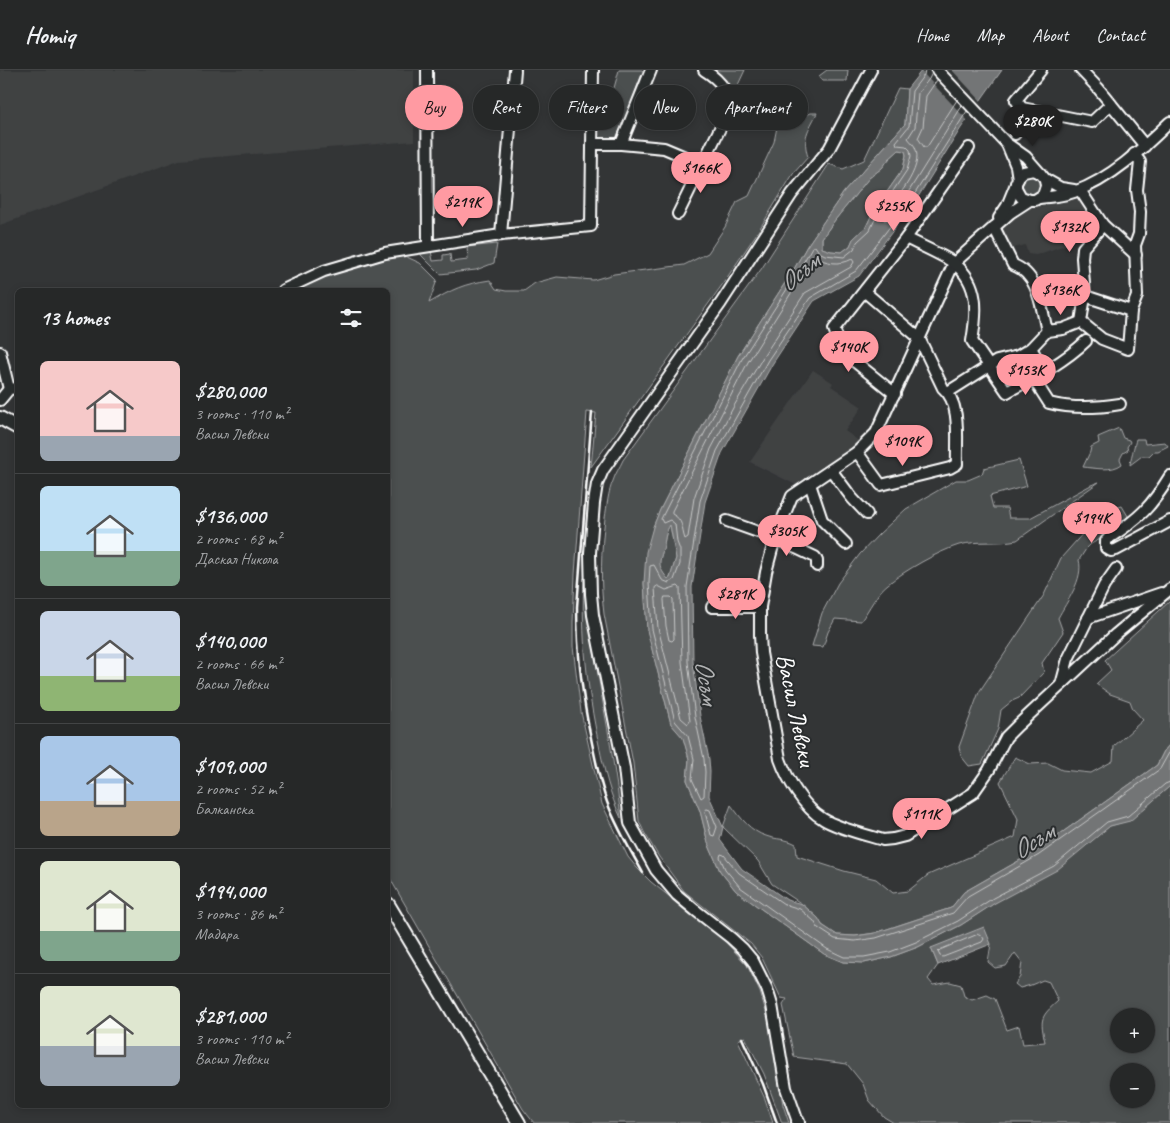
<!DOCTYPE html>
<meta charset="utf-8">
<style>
body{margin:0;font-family:Caveat,sans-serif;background:#323434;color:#f1f3f6;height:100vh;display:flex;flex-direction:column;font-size:19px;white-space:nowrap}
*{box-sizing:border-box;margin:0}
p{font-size:16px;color:#a4a6a8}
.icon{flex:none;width:28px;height:28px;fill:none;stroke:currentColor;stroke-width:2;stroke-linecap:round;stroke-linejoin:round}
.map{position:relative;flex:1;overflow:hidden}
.drawer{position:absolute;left:15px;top:218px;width:375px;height:820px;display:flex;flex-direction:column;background:#262828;border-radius:8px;box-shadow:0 2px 8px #0003,0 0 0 1px #424445}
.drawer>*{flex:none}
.guide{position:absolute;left:405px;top:15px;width:475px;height:45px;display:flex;gap:10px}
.buttons{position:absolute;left:1110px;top:938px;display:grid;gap:10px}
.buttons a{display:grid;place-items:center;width:45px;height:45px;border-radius:50%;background:#262828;box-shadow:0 2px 8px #0003,0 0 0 1px #424445;font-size:25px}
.price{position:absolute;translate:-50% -42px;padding:0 11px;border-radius:18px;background:#ff9aa2;color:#111;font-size:16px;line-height:32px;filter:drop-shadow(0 1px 2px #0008)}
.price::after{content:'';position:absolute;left:50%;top:30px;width:15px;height:11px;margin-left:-8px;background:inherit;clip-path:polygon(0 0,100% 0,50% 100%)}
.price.current{background:#222;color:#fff}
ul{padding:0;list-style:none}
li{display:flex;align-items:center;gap:15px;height:125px;padding:0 25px}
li+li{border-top:1px solid #424445}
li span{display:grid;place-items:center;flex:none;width:140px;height:100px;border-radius:8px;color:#555}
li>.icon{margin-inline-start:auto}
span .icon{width:60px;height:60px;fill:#fffc;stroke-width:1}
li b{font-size:21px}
h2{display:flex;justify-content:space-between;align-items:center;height:60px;padding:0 25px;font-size:21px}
.tag{padding:0 18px;border-radius:22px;background:#262828;box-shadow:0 2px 8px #0003,0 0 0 1px #424445;font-size:18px;line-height:45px}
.tag.current{background:#ff9aa2;color:#111}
header{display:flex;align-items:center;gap:30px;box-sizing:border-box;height:70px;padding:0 25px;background:#262828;border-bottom:1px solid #424445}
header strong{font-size:24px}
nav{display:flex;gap:28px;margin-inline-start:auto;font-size:18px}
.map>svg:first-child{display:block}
.built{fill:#404243}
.green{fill:#4c4f50;stroke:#a6a7a8;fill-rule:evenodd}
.water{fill:#737576;stroke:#abacad;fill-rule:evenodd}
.pier{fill:#333536}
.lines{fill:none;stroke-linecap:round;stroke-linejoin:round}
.shore{stroke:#c7c8c8;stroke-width:1}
.minor-casing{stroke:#fff;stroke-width:14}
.major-casing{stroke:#fff;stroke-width:16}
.minor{stroke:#2a2d2e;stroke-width:10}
.major{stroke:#2a2d2e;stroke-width:12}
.rail{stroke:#fff;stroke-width:2.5}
.labels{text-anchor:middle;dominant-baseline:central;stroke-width:4;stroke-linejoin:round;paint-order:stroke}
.street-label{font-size:25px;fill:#fff;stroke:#2a2d2e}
.water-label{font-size:26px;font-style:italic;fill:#b2b3b4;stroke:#2a2d2e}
</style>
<header>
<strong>Homiq</strong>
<nav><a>Home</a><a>Map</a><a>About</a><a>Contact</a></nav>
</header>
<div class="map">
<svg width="1170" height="1053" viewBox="0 0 1170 1053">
<rect width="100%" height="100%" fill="#333536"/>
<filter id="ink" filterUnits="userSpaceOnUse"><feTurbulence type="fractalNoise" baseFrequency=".02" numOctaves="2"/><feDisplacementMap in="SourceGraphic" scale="10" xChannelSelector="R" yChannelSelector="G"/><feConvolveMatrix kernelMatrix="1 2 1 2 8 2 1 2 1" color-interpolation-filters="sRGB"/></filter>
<g filter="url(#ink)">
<!-- built -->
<g class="built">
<polygon points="0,0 414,0 414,71 179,90 0,155"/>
<polygon points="1077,129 1094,146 1065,175 1036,185 1028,184 1025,175 1009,179 999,160 1024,139"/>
<polygon points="813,300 833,313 831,316 862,337 845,361 860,372 796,415 750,392"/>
</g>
<!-- green -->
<g class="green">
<polygon points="619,0 642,0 643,1 619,66 617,68 602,69 598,66 600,27 609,26 614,18"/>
<polygon points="709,0 745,0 737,17 744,21 738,34 734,31"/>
<polygon points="827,0 848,0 847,11 823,11 819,6"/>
<path d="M898,18L907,19L905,54L844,122L807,176L794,199L738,286L660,440L653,457L644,513L647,559L671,654L683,667L689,689L687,710L700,741L708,773L720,801L736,821L824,884L843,892L864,893L891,887L918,877L961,855L1094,768L1110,756L1130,750L1170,716V1053H894L884,1047L869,1030L863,1014L847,994L794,987L783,935L787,929L781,928L762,888L751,874L684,821L659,787L644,762L639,751L633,693L604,544C600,512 601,481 605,448C607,436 608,422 613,411C615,404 620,397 623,390L762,198L829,94L843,99L864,90ZM991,874L988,892L995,898L1006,896L1015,883L1022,892L1020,907L1015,914L1020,918L1031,915L1043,910L1049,912L1058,931C1040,947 1040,949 1045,972L1023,974L1019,956L1007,960L995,929L987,925L972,930L964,926L961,915L950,912L933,915L928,909L938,895L931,878ZM1119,946H1146V974H1119ZM1119,1001H1146V1029H1119Z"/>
<path d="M811,43H817C808,61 802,67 808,87L793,104L757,163L722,215L591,397L596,343L587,342L575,504L573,552V577L581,642L602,734L628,787L637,798L651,812L721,867L747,895L760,922L770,955L783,1035L789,1053H782L764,1004L745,967L738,970L765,1029L773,1053H534L523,1039L388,805V220H294L338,201L398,183L420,193L437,210L429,233C453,219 463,214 490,210L496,219L506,221H524L535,213L557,207L593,210L614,204L684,195L708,183L725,157L737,132L749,126L774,72L777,57L794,55L799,48Z"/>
<polygon points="899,80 905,81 906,85 903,99 873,142 866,157 853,169 850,176 842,182 831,181 822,178 822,168 835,150 869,108 882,98 889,89"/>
<circle cx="1031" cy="115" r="10"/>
<polygon points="497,174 494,193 476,200 440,204 421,185 421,181 431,181 433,191 443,190 443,185 450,184 451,192 468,190 467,177"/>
<path d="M1119,358L1123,368L1129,370L1130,372L1127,377L1128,380L1123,383L1120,389L1122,394C1112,402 1095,398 1083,397L1090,382L1091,377L1099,373L1098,367Z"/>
<path d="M1136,369H1144L1145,374L1165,372L1168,376L1158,381H1154L1149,386H1142L1130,395C1130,391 1135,374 1136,369Z"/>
<path d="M1019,390L1027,416L990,426L993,438H1007L1009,448H1030L1091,415L1099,412L1017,470C998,474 978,470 959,475C939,481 904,501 888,514C878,521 868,541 861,551L835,549L828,562L823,577L812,576L822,543L838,513L860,484L879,464L906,439L956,410H968L982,404L984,398Z"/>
<path d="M1122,436L1128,446L1121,454L1106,466L1091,474L1086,479L1079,490C1084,509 1067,531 1058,548L1063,562L1042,593L1044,602L1019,628L1012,631L1001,640L998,659L982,694L969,696L961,686L959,677L979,622L1044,525L1061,488L1085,461L1105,444L1115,438Z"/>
<path d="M670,455L676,488L670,508L667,509C654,493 661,491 664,475C665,468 666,461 670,455Z"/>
<path d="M584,508C592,589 612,667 621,748C610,725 604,700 599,675C587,619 581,565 584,508Z"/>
<path d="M1170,531V674L1164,681L1157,695L1036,781L964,822L951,838L875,863L855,866L837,865L822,855L818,848L802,834L772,814L758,791L723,757L731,735C741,748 750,761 766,766C777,770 785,768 796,774L797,786L844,801L876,809L893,823L908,821L928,805L1015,767L1018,749L1000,712L1015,687L1030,694L1048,693L1062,700L1091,703L1113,691L1114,676L1143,650L1133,639L1130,631L1110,624L1096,614L1111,600L1105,590Z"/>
</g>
<!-- water -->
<g class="water">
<path d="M922,0H1002L961,58L918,127L859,206L814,231L773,293L722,383L705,432L692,517L693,592L700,646L709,689L710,702L709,726L723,757L720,770L742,799L787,830L802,834L818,848L822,855L837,865L855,866L875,863L951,838L964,822L1036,781L1157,695L1164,681L1170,674V716L1130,751L1110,756L1057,800L995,833L961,855L918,877L891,887L864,893L843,892L824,884L736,821L720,801L708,773L700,741L687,710L689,689L683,668L671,654L647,560L644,513L646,482L653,457L660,440L738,286L794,199L807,176L844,122L905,54L907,19ZM899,80L905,81L906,85L903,99L873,142L866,157L853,169L850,176L842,182L831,181L822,178V168L835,150L869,108L882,98L889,89ZM670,455L676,488L670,508L668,509C655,494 661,490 664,475C665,468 666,461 670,455Z"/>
<polygon points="984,857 991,874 938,895 931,878"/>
</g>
<!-- pier -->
<polygon class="pier" points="920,0 952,0 982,32 968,51"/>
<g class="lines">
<!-- shore -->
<g class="shore">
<polyline points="925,0 924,5 912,21 909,56 896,72 897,75 906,76 910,80 911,86 907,100 877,145 870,160 857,172 854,179 844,187 825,185 819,182 815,176 812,177 798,202 742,289 661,449 663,453 670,450 675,454 677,472 680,480 680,494 674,510 669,513 662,510 654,495 650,496 649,513 652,559 675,651 688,666 694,689 692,709 701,728 704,726 705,702 704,689 695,647 688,592 687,517 700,431 717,381 768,290 810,228 856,201 914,125 967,41"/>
<path d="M932,3L929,9L918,23L915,57L908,68C910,71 913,73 915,77C925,99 894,130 883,147L884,150H887L909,121L962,36"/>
<polyline points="937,10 926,26 923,57 918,68 924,77 927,77 957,30"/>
<path d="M815,187C826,193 840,196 852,189L854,192L851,197L805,223L763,287L734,336L711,379L694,428L688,467L685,469C681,458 684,450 672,444V441L748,292L813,188Z"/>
<polygon points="658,516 666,520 678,516 680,518 682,592 690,651 688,654 681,648 658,558 655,518"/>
<polygon points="665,527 671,527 673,529 674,569 672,571 669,570 666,556 664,530"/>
<polyline points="1170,681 1160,699 1039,785 968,826 953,843 876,868 855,871 835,869 818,858 814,851 800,839 784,834 739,803 724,785 721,784 720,787 725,799 740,817 827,879 844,887 864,887 890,882 916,872 958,851 993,828 1054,796 1107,752 1128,746 1165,714 1170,712"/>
<polygon points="707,739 710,740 717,757 714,766 711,765 705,742"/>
<polygon points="979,864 982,866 984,869 982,872 943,887 940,886 938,882 940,880"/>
</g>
<defs>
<g id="minor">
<polyline points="427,0 428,176"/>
<polyline points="937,0 1006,73 1026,87 1040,103"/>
<polyline points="1041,0 1016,30 1022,38 1092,52 1111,34"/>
<polyline points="1081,0 1098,18 1145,76"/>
<polyline points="1015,64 1022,38"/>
<polyline points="593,74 621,74 664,78 702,94"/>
<polyline points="621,74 651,0"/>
<polyline points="1007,74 1016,96 1018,109"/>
<polyline points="1045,109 1061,118 1074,120"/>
<polyline points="1080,120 1103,155 1136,185"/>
<path d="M1039,128C1051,127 1063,126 1074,122C1111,109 1142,79 1170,52"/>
<path d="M1030,130L1021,127L1016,118V113L1020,105L1024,102L1033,100L1041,104L1045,109L1046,116L1043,125L1035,130H1030L1010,143L954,193L876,363L857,382L792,426L775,468L766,502L760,537V565L761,583L780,689C787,709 804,738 823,749C837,758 866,765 883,770L893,769L905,766L973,723L989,700L1006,667L1018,655L1116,564L1170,519"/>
<path d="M678,144L726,46C735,26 720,10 704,0"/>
<polyline points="999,148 1007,136 1016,114"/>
<path d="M994,157L1013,195C1039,204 1041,237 1047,261"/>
<polyline points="501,165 515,0"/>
<path d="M906,168C919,175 943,185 954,193C980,214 977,242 972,271L1007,322C1035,307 1063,293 1086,271"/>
<polyline points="283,220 324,201 385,183 501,165 591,156 593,0"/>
<polyline points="1085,226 1131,241"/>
<polyline points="1081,252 1102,269 1128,279 1131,241 1137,226 1135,175 1139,164 1140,142 1137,120 1140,92 1134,84"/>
<polyline points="1081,252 1085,226 1082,188 1083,178 1103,155"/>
<polyline points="1031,278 1045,302"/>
<polyline points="0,282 9,319"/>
<path d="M1033,308L1049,333C1073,339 1096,338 1120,334"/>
<polyline points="948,322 997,291 1018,286 1031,278 1047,261 1063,259 1081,252"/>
<polyline points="895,324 843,282 834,259 906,168 969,78"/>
<polyline points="0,330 9,319 18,318"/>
<path d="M857,382L881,415L950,398L957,394C956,371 962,334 943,318L919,268L865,222"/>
<polyline points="831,400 852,428 867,444"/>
<path d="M1170,406C1151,437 1140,448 1109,468L1106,471V478L1111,481L1116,480L1170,451"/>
<polyline points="810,414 822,450 846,474"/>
<polyline points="727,451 775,468 815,487 817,491 817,496"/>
<polyline points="712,537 760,537"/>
<polyline points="1088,548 1161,523"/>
<polyline points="1061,615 1068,589 1104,516 1116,499"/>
<polyline points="798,1052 786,1018 772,935 767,919 753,891 743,879 731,868 695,840 677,825 656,800 630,753 624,698 593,545 591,524 590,483 594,433 597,414 603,400 721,233 792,124 829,79 871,0"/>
</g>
<g id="major">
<polyline points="0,348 18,358"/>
<polyline points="388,834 519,1053"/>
<polyline points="798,1052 798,1053"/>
</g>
</defs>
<!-- minor casing -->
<use href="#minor" class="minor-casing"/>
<!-- major casing -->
<use href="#major" class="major-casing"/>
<!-- minor -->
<use href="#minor" class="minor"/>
<!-- major -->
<use href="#major" class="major"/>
<!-- rail -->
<g class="rail">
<path d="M592,342L577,537C577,583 582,627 592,673C596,692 600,713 607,732C616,756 630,780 643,803"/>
<polyline points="742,968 763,1014 777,1053"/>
</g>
</g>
</g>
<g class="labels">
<!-- street labels -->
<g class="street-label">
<text transform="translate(796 640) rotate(78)">Васил Левски</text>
</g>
<!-- water labels -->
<g class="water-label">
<text transform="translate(799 202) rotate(-39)">Осъм</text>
<text transform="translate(707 612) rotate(81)">Осъм</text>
<text transform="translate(1033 771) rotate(-32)">Осъм</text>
</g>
</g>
</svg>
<div class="buttons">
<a>+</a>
<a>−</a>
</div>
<b class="price current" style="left:1033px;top:77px">$280K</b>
<b class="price" style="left:701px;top:124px">$166K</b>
<b class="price" style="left:463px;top:158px">$219K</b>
<b class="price" style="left:894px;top:162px">$255K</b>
<b class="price" style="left:1070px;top:183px">$132K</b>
<b class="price" style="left:1061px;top:246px">$136K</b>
<b class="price" style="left:849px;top:303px">$140K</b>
<b class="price" style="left:1026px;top:326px">$153K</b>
<b class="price" style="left:903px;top:397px">$109K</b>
<b class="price" style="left:1092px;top:474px">$194K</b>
<b class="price" style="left:787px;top:487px">$305K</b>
<b class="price" style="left:736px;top:550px">$281K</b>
<b class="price" style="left:922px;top:770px">$111K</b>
<div class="guide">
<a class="tag current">Buy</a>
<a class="tag">Rent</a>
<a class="tag">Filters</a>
<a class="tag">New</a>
<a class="tag">Apartment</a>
</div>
<section class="drawer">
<h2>13 homes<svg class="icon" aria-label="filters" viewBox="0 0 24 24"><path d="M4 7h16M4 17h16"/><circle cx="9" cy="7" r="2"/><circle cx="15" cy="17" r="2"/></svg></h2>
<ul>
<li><span style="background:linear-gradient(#f6c9c9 75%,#9aa5b1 0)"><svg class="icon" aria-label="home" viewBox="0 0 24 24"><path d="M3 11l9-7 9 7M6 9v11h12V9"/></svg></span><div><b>$280,000</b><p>3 rooms · 110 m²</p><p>Васил Левски</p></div></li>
<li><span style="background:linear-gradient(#bfe0f5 65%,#7fa58c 0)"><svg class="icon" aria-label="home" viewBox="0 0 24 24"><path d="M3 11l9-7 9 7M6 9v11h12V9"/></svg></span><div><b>$136,000</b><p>2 rooms · 68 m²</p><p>Даскал Никола</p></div></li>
<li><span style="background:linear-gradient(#c9d6e8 65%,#8fb573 0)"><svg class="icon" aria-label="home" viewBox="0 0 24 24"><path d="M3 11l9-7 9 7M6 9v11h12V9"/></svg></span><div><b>$140,000</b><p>2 rooms · 66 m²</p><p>Васил Левски</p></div></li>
<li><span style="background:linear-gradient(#a9c7e8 65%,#b9a48a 0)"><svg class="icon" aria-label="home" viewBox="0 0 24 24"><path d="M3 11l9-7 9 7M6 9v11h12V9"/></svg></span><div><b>$109,000</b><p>2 rooms · 52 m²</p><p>Балканска</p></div></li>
<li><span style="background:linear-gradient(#dfe7d0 70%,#7fa58c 0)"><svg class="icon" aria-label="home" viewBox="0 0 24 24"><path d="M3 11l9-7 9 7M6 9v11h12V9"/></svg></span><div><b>$194,000</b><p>3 rooms · 86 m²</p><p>Мадара</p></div></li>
<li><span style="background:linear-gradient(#dfe7d0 60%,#9aa5b1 0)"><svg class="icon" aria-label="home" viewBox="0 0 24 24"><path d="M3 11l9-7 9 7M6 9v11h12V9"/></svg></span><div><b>$281,000</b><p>3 rooms · 110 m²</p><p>Васил Левски</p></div></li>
</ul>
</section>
</div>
